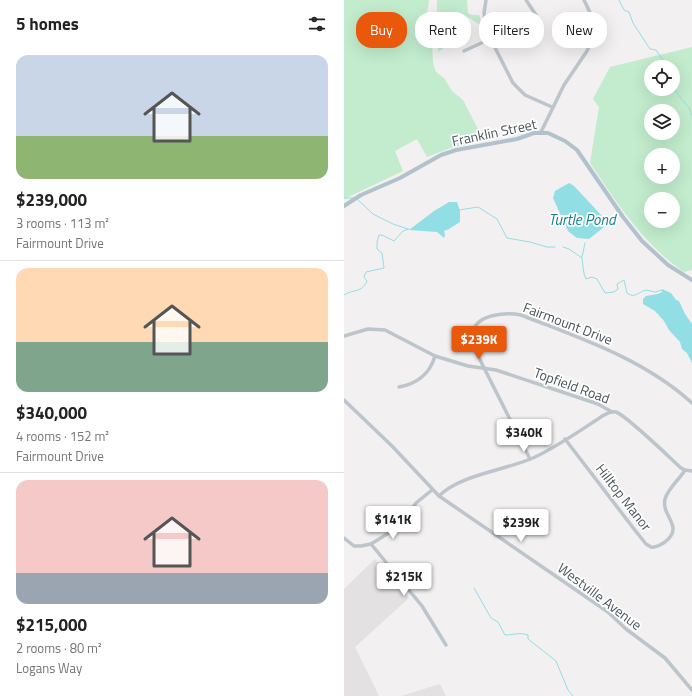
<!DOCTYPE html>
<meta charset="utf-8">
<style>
body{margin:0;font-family:"Titillium Web",sans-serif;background:#f6f6f6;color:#222;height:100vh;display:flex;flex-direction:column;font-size:15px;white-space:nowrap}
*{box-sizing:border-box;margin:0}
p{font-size:13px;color:#767676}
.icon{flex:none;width:22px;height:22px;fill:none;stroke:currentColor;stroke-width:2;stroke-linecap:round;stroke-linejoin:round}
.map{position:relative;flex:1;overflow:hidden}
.sheet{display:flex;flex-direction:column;background:#fff;width:344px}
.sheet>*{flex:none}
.top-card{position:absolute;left:12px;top:12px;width:276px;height:36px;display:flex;gap:8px}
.buttons{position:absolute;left:300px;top:60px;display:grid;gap:8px}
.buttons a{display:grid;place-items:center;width:36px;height:36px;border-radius:50%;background:#fff;box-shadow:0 4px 16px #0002;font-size:20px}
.price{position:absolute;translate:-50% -34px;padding:0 9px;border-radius:4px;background:#fff;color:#222;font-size:13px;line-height:26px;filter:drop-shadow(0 1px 2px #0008)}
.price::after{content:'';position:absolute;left:50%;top:24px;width:12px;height:9px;margin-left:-6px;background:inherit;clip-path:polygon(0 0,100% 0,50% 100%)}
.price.current{background:#ea580c;color:#fff}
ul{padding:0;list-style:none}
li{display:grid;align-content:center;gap:8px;height:212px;padding:0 16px}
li+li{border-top:1px solid #e0e0e0}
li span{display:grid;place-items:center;height:124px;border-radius:12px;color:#555}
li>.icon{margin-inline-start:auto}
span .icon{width:72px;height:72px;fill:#fffc;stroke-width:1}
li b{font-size:17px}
h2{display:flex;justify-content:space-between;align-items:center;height:48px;padding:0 16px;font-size:17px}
.chip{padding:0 14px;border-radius:16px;background:#fff;box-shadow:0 4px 16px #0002;font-size:14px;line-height:36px}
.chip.current{background:#ea580c;color:#fff}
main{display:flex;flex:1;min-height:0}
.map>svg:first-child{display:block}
.education{fill:#e3e1e1}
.green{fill:#c2eccd;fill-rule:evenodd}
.water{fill:#92dee5}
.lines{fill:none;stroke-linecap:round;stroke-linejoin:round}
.stream{stroke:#92dee5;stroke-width:1}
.minor{stroke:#bcc5cb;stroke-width:3.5}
.major{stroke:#b1c2cc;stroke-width:4}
.labels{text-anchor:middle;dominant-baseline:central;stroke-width:3.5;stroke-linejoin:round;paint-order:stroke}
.street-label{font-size:14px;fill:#49555c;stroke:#fff}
.water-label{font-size:15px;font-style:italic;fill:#16808b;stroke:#fff}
</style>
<main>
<section class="sheet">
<h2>5 homes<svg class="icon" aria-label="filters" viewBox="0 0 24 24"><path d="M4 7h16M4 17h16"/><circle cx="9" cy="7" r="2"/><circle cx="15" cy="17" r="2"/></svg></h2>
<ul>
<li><span style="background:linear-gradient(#c9d6e8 65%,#8fb573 0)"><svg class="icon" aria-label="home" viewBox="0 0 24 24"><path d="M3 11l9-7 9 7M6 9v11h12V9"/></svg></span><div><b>$239,000</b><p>3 rooms · 113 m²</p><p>Fairmount Drive</p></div></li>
<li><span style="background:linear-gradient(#ffd9b3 60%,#7fa58c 0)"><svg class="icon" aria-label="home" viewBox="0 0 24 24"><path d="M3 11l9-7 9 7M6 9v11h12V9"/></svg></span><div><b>$340,000</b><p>4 rooms · 152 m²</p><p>Fairmount Drive</p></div></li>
<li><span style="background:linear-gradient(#f6c9c9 75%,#9aa5b1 0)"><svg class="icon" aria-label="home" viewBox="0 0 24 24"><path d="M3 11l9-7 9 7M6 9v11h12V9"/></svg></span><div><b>$215,000</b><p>2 rooms · 80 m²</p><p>Logans Way</p></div></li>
</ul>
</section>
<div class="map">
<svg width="348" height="696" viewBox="0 0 348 696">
<rect width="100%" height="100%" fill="#f2f0f0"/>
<!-- education -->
<g class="education">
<polygon points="31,559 44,572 65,598 11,647 35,696 0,696 0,589"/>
<polygon points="96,684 102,696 57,696"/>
</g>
<!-- green -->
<g class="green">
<polygon points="0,0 85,0 83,16 88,43 89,63 92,72 100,78 108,91 119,100 137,135 127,137 127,144 109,147 83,157 73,139 51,151 59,171 0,199"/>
<path d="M93,0H123L124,13L128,15H135L139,27L124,17L103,26L100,32L104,45L94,52C95,34 92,17 93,0Z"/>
<path d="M348,47V270L340,272C299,244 273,203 246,163L255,107L249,99L266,67ZM307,67H329V89H307ZM307,111H329V133H307ZM307,155H329V177H307ZM307,199H329V221H307Z"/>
</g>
<!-- water -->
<g class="water">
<polygon points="225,183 230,186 259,217 260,227 245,239 233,238 224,231 209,198 211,191"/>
<polygon points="105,202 113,202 116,211 116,222 105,229 100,231 101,235 100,238 93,232 65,230 90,211"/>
<polygon points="318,289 327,293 332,300 335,301 341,314 348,324 348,363 343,353 338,349 336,342 325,330 320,321 311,311 299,304 299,299 302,296 314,294 318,292"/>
</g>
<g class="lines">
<!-- stream -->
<g class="stream">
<polyline points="275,0 280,10 285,12 289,23 306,49 312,50 318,59 320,67"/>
<polyline points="329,85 333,93 345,108 348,116"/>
<polyline points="0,198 10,198"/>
<polyline points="13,199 29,214 49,224 64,229"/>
<polyline points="115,210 134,207 153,219 163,238 186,242 203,247 211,247"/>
<path d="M219,247L225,249L238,258C239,265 239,273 242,279L248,277L253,279L261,293L270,292L274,289L273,284L280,280L283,293C291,299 294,292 302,290L311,292L318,290"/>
<polyline points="238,257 241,243"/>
<path d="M0,295C11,288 17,294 23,281L20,277L22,272L40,268L38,253L33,249V242L35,235H38L50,241L59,231L65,229"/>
<path d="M130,588L147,618L154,622L161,635C170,635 174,632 184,635V639L212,661L224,690L229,696"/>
</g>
<!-- minor -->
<g class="minor">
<polyline points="142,0 140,13 142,30 169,83 181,95 208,107"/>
<polyline points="182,0 192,15"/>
<polyline points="120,51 146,39"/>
<polyline points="197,132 220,85 243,51 251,32 251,23 240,0"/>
<polyline points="0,336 24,329 41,330 91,356 124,366 152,370 254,404 268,412"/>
<path d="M55,387C72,384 86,374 91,356"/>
<polyline points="0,400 48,446 95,496 264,612 282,629 321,658 348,690"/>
<path d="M221,439L290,529L302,544L307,547C313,548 316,545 321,542C341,526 317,517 321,499C324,488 335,480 341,470"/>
<path d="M186,459L128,344C128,340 127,335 129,331C134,314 162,312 177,315C236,338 300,359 348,403"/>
<path d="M95,496C115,475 162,470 189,458C213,447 237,430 260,415C264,413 267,411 272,412C283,416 325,457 337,468L341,470L348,471"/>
<polyline points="0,538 10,546 17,546 27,544 56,526 72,503 88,490"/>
<polyline points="27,544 78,606 102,645"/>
</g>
<!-- major -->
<polyline class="major" points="0,206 17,195 56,178 97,155 112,150 173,139 190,133 204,133 221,141 233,150 279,217 298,241 324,265 348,280"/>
</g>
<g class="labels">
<!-- street labels -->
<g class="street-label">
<text transform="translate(150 132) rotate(-12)">Franklin Street</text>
<text transform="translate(224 323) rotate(21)">Fairmount Drive</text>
<text transform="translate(228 385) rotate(20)">Topfield Road</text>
<text transform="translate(280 497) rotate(52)">Hilltop Manor</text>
<text transform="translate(256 596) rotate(37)">Westville Avenue</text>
</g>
<!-- water labels -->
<g class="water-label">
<text x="238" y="219">Turtle Pond</text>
</g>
</g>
</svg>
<div class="buttons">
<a><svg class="icon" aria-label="locate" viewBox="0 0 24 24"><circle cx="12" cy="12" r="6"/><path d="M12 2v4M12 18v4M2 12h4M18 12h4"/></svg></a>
<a><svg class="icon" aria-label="layers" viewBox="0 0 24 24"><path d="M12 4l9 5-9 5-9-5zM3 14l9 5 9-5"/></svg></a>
<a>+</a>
<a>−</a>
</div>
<b class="price current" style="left:135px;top:360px">$239K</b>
<b class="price" style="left:180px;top:453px">$340K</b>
<b class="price" style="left:49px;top:540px">$141K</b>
<b class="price" style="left:177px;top:543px">$239K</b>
<b class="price" style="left:60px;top:597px">$215K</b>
<div class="top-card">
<a class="chip current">Buy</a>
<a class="chip">Rent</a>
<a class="chip">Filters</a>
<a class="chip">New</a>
</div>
</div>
</main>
